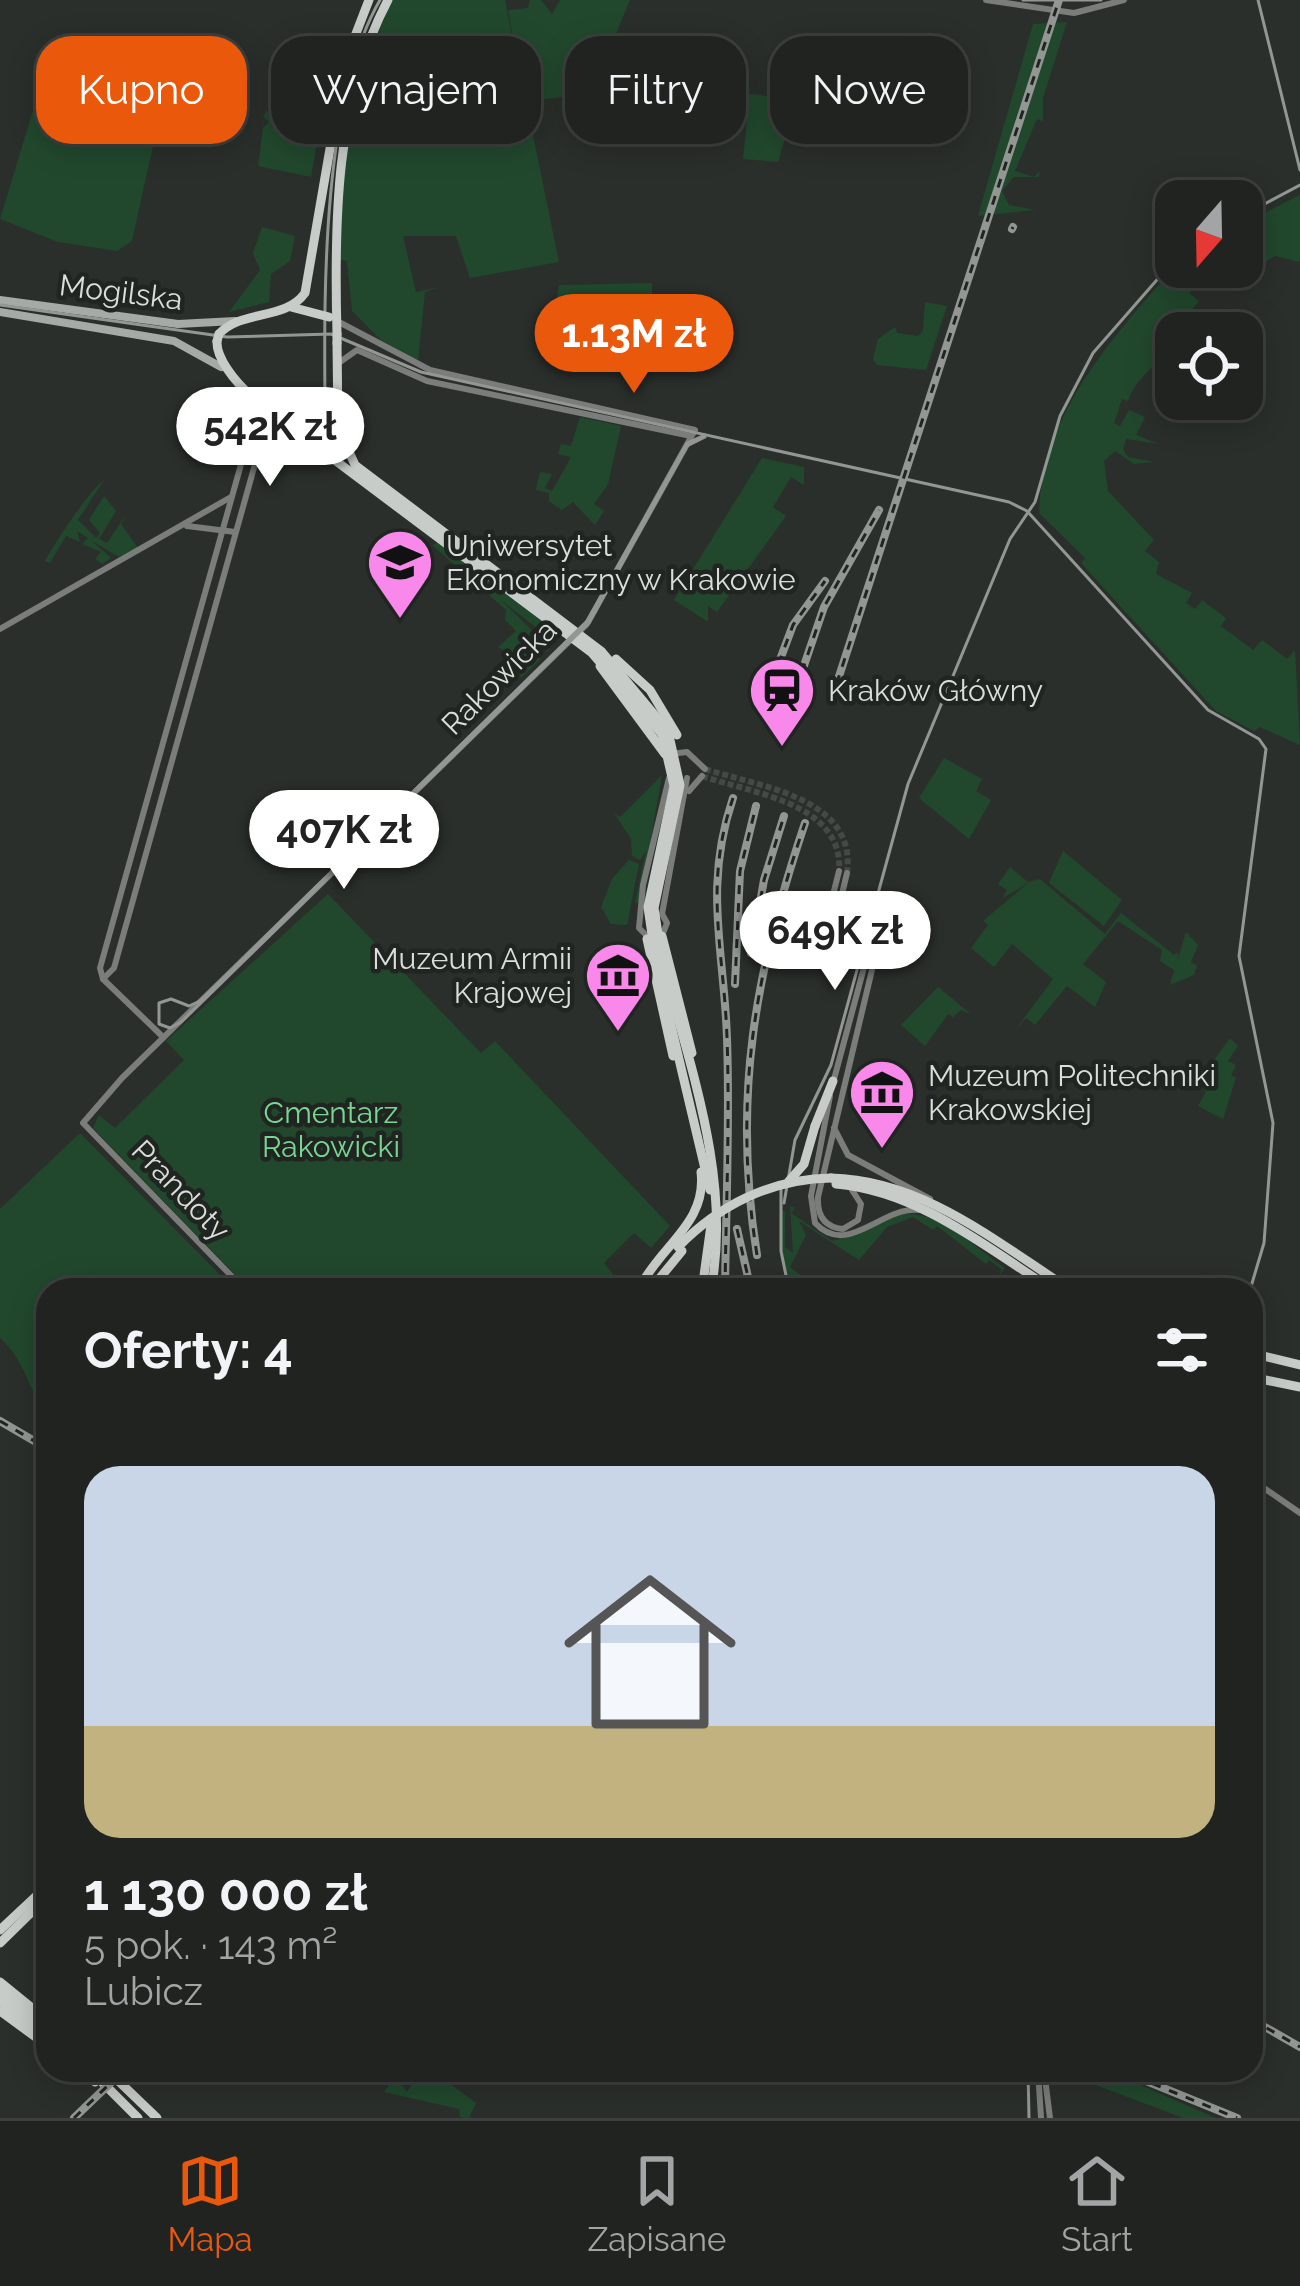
<!DOCTYPE html>
<html lang="pl">
<meta charset="utf-8">
<style>
body{margin:0;font-family:Raleway,sans-serif;background:#282b29;color:#f1f3f6;height:100vh;display:flex;flex-direction:column;font-size:45px;white-space:nowrap}
*{box-sizing:border-box;margin:0}
p{font-size:39px;color:#a2a4a5}
.icon{flex:none;width:66px;height:66px;fill:none;stroke:currentColor;stroke-width:2;stroke-linecap:round;stroke-linejoin:round}
.map{position:relative;flex:1;overflow:hidden}
.sheet{position:absolute;left:36px;top:1278px;width:1227px;height:804px;display:flex;flex-direction:column;background:#202320;border-radius:36px;box-shadow:0 6px 30px #0003,0 0 0 3px #3d403e}
.sheet>*{flex:none}
.top-card{position:absolute;left:36px;top:36px;width:1230px;height:108px;display:flex;gap:24px}
.needle{width:78px;rotate:200deg}
.tools{position:absolute;left:1155px;top:180px;display:grid;gap:24px}
.tools a{display:grid;place-items:center;width:108px;height:108px;border-radius:24px;background:#202320;box-shadow:0 6px 30px #0003,0 0 0 3px #3d403e;font-size:60px}
.price{position:absolute;translate:-50% -102px;padding:0 27px;border-radius:42px;background:#fff;color:#222;font-size:39px;line-height:78px;filter:drop-shadow(0 3px 6px #0008)}
.price::after{content:'';position:absolute;left:50%;top:72px;width:36px;height:27px;margin-left:-18px;background:inherit;clip-path:polygon(0 0,100% 0,50% 100%)}
.price.active{background:#ea580c;color:#fff}
ul{padding:0;list-style:none}
li{display:grid;align-content:center;gap:24px;height:636px;padding:0 48px}
li+li{border-top:3px solid #3d403e}
li span{display:grid;place-items:center;height:372px;border-radius:36px;color:#555}
li>.icon{margin-inline-start:auto}
span .icon{width:216px;height:216px;fill:#fffc;stroke-width:1}
li b{font-size:51px}
h2{display:flex;justify-content:space-between;align-items:center;height:144px;padding:0 48px;font-size:51px}
.chip{padding:0 42px;border-radius:36px;background:#202320;box-shadow:0 6px 30px #0003,0 0 0 3px #3d403e;font-size:42px;line-height:108px}
.chip.active{background:#ea580c;color:#fff}
.tabs{display:flex;justify-content:space-around;align-items:center;height:168px;border-top:3px solid #3d403e;background:#202320;font-size:33px;color:#a2a4a5}
.tabs a{display:grid;justify-items:center;gap:6px}
.tabs .active{color:#ea580c}
.map>svg:first-child{display:block}
.green{fill:#21482d}
.lines{fill:none;stroke-linecap:round;stroke-linejoin:round}
.stream{stroke:#04190a;stroke-width:3}
.tertiary-tunnel{stroke:#444945;stroke-width:6;stroke-dasharray:6 3;stroke-linecap:butt}
.tertiary{stroke:#7a7d7a;stroke-width:6}
.secondary{stroke:#a5aaa6;stroke-width:8}
.primary{stroke:#c7ccc8;stroke-width:9}
.tram{stroke:#939794;stroke-width:3}
.rail-casing{stroke:#939794;stroke-width:8}
.rail{stroke:#202521;stroke-width:3;stroke-dasharray:9;stroke-linecap:butt}
.primary-bridge{stroke:#c7ccc8;stroke-width:9}
.labels{text-anchor:middle;dominant-baseline:central;stroke-width:9;stroke-linejoin:round;paint-order:stroke}
.street-label{font-size:30px;fill:#dadedb;stroke:#202521}
.poi-label{font-size:30px;fill:#dadedb;stroke:#202521;text-anchor:start}
.park-label{font-size:30px;fill:#77d692;stroke:#202521}
</style>
<div class="map">
<svg width="1300" height="2118" viewBox="0 0 1300 2118">
<rect width="100%" height="100%" fill="#2a2f2b"/>
<!-- green -->
<g class="green">
<path d="M392,0H505L519,71L508,10L528,8L530,0H541L552,14L560,0H630L591,94L526,101L559,262L470,278L456,236H403L416,292L439,287L425,292L418,361L381,340L352,311L347,261L340,260C337,173 357,79 392,0Z"/>
<polygon points="1067,22 1043,98 1043,121 1037,119 1015,171 1034,177 1040,171 1039,177 1014,177 1002,191 1009,205 1035,210 978,216 1033,24"/>
<polygon points="744,93 796,100 778,162 743,159 747,120 739,117"/>
<polygon points="36,101 89,115 159,119 132,241 117,251 58,242 0,219"/>
<polygon points="267,110 270,118 320,126 311,177 258,166 263,128 269,122 263,117"/>
<polygon points="1300,195 1300,262 1275,256 1256,267 1242,245 1242,224"/>
<polygon points="262,227 295,236 290,261 271,274 269,302 229,312 260,270 253,253"/>
<path d="M1176,265L1211,267L1189,293L1199,301C1187,314 1182,330 1175,341C1158,365 1136,377 1128,401L1122,399L1114,423L1120,426L1129,410L1145,417L1136,435L1159,444L1126,439L1123,449L1128,457L1154,462L1134,464L1115,451L1104,461L1108,491L1154,540L1145,551L1159,562L1156,574L1192,593L1186,603L1195,609L1202,600L1226,618L1221,626L1253,650L1262,640L1287,659L1295,650L1300,745L1260,727L1254,731L1216,711L1081,563L1085,558L1039,513C1043,410 1114,337 1176,265Z"/>
<polygon points="652,283 652,295 626,297 626,330 643,334 669,330 669,343 552,329 559,285"/>
<polygon points="925,302 947,306 926,370 877,365 873,359 878,339 895,327 897,333 918,336 923,331"/>
<polygon points="580,417 621,426 608,484 594,504 604,511 595,525 573,502 562,510 549,501 549,493 536,490 540,472 552,474 545,488 552,491 571,457 558,454 561,444 571,446"/>
<polygon points="762,458 804,467 804,485 791,477 773,507 786,516 717,612 708,606 708,622 674,600"/>
<path d="M104,480L78,520L96,538L100,533L89,520L104,496L116,511L99,539L107,543L127,513L121,524L138,548L119,557L92,541L111,558L102,564L95,559L101,552L82,544L88,538L77,531L80,542L66,536L50,563L45,561C53,546 90,489 104,480Z"/>
<polygon points="438,543 542,621 547,636 501,600 550,648 547,652 541,644 533,652 528,649 541,659 521,678 517,659 498,647 516,631 505,620 506,610 432,545"/>
<polygon points="944,758 982,779 976,791 991,800 969,839 919,798"/>
<polygon points="662,775 640,902 635,903 646,851 640,860 632,856 631,839 614,813 620,817"/>
<polygon points="1063,851 1122,900 1104,926 1049,883"/>
<polygon points="629,860 639,864 627,925 611,924 601,907 612,879"/>
<polygon points="1010,867 1028,882 1040,879 1105,934 1121,913 1174,955 1178,952 1178,959 1186,932 1198,945 1191,962 1197,966 1194,975 1170,985 1174,970 1160,961 1162,950 1118,921 1083,964 1106,982 1095,1007 1067,986 1035,1025 1026,1018 1014,1032 1053,979 1012,944 994,967 971,948 988,925 983,921 1028,883 1003,898 1007,890 998,884"/>
<polygon points="328,894 481,1053 495,1041 670,1226 651,1248 634,1233 604,1263 626,1290 250,1290 93,1128 99,1115 115,1128 184,1060 166,1041"/>
<polygon points="938,987 971,1014 961,1010 953,1017 948,1014 925,1046 901,1025"/>
<polygon points="1230,1038 1238,1046 1228,1061 1236,1065 1231,1075 1236,1078 1223,1119 1198,1106 1206,1092 1190,1077 1200,1066 1206,1071"/>
<path d="M80,1133L235,1290H48V1418C29,1392 26,1361 0,1338V1209Z"/>
<path d="M790,1206L795,1208L791,1213L832,1241C854,1237 872,1223 894,1216C931,1203 977,1249 1005,1268L999,1276L1001,1269L989,1260L986,1264L937,1226L933,1230L913,1217L887,1227L859,1260L799,1221L806,1235L790,1267L804,1278L812,1276L803,1287L807,1290H788L780,1255V1211H785V1247L793,1253Z"/>
<polygon points="421,2070 431,2070 476,2103 469,2118 460,2117 459,2109 384,2092 395,2077 407,2092"/>
<polygon points="1106,2070 1216,2118 1183,2118 1059,2071"/>
</g>
<g class="lines">
<!-- stream -->
<g class="stream">
<polyline points="508,121 517,108"/>
<polyline points="473,122 480,127"/>
</g>
<!-- tertiary-tunnel -->
<g class="tertiary-tunnel">
<path d="M705,769C760,787 857,797 847,873"/>
<path d="M702,776C751,793 844,803 839,871"/>
</g>
<!-- tertiary -->
<g class="tertiary">
<polyline points="986,0 1074,13 1124,0"/>
<polyline points="340,362 357,350 427,381 691,436"/>
<polyline points="187,526 235,532"/>
<polyline points="0,629 231,497"/>
<polyline points="670,754 687,752 705,769"/>
<polyline points="689,791 702,776"/>
<path d="M847,873L833,932L844,943L876,953L818,1197C817,1215 824,1227 843,1229L858,1220L861,1204L852,1190"/>
<polyline points="662,914 667,923 662,936"/>
<polyline points="662,914 687,778"/>
<polyline points="650,939 639,928 643,885 669,778"/>
<polyline points="103,979 100,968 254,418 255,399"/>
<polyline points="103,979 114,968 264,432 270,423 281,421"/>
<polyline points="103,979 163,1037"/>
<polyline points="833,1083 866,960 822,939 839,871"/>
<path d="M830,1096L811,1196L815,1223C848,1258 881,1206 919,1210"/>
<polyline points="834,1128 848,1155 930,1199"/>
<polyline points="245,1290 83,1123 122,1078 587,624 695,430 430,370 337,321"/>
<polyline points="1251,1479 1300,1513"/>
<polyline points="1038,2070 1041,2118"/>
<polyline points="1044,2070 1050,2118"/>
</g>
<!-- secondary -->
<g class="secondary">
<polyline points="0,300 178,324 235,321"/>
<polyline points="0,312 174,341 221,367"/>
</g>
<!-- primary -->
<g class="primary">
<path d="M219,334C242,309 285,321 305,293L345,62L369,0"/>
<path d="M337,334C334,224 335,100 388,0"/>
<path d="M217,341C215,373 285,434 317,429L336,410"/>
<polyline points="337,343 338,427 355,465 601,651 668,731"/>
<polyline points="284,422 592,653 662,734"/>
<polyline points="616,659 650,690 677,735"/>
<polyline points="600,666 665,754"/>
<polyline points="662,936 692,1053"/>
<polyline points="647,939 673,1056"/>
<path d="M662,960C690,1067 732,1179 711,1290"/>
<polyline points="656,962 710,1190"/>
<polyline points="815,1126 833,1081"/>
<path d="M831,1178C923,1180 996,1242 1071,1290"/>
<path d="M836,1184C918,1191 986,1247 1053,1290"/>
<path d="M641,1285C663,1244 707,1222 701,1172"/>
<polyline points="650,1290 682,1251"/>
<polyline points="702,1290 711,1225"/>
<polyline points="1251,1353 1300,1365"/>
<polyline points="1251,1377 1300,1387"/>
<polyline points="0,1930 48,1885"/>
<polyline points="0,1943 48,1896"/>
<polyline points="0,1982 48,2021"/>
<polyline points="0,1992 48,2029"/>
<polyline points="0,2001 48,2037"/>
<polyline points="0,2011 48,2046"/>
<polyline points="79,2070 95,2082"/>
<polyline points="90,2070 138,2118"/>
<polyline points="107,2070 157,2118"/>
</g>
<!-- tram -->
<g class="tram">
<polyline points="1023,0 1101,0"/>
<polyline points="1258,0 1300,170"/>
<polyline points="1242,216 1300,185"/>
<polyline points="0,305 227,337 331,334 421,372 1009,502 1027,511 1208,710 1259,739 1266,749 1239,956 1273,1123 1264,1243 1250,1290"/>
<path d="M325,405C324,290 322,100 380,0"/>
<polyline points="705,435 687,443 587,621 200,1001 189,1006 171,999 159,1003 159,1024 170,1028 181,1022 589,623 687,446 705,437"/>
<polyline points="781,1189 781,1251 789,1290"/>
<polyline points="784,1203 795,1140 831,1065 908,784 1010,539 1035,502 1060,416 1093,353 1176,258"/>
<polyline points="1028,2070 1029,2118"/>
</g>
<defs>
<g id="rail">
<polyline points="1012,229 1013,227"/>
<polyline points="772,681 793,625 825,581"/>
<polyline points="796,689 824,607 879,510"/>
<polyline points="831,701 1059,0"/>
<polyline points="751,953 764,880 784,816"/>
<polyline points="735,984 740,871 756,806"/>
<polyline points="737,1229 751,1290"/>
<path d="M757,1255C732,1098 755,971 805,823"/>
<path d="M725,1290C726,1206 730,1122 727,1038C724,949 703,887 733,798"/>
<polyline points="0,1421 48,1449"/>
<polyline points="1251,2019 1300,2047"/>
<polyline points="1119,2070 1237,2118"/>
<polyline points="74,2118 124,2070"/>
</g>
</defs>
<!-- rail casing -->
<use href="#rail" class="rail-casing"/>
<!-- rail -->
<use href="#rail" class="rail"/>
<!-- primary-bridge -->
<g class="primary-bridge">
<polyline points="291,307 329,317"/>
<polyline points="337,334 337,343"/>
<polyline points="217,341 219,334"/>
<polyline points="662,960 654,908 680,785 668,731"/>
<polyline points="656,962 648,907 674,786 662,734"/>
<polyline points="789,1181 804,1164 815,1126"/>
<path d="M678,1247C719,1205 771,1179 831,1178"/>
</g>
</g>
<!-- icons -->
<defs>
<symbol id="university-pin" viewBox="-11 -11 22 30"><path d="M0 17L-7.5 6A9.5 9.5 0 1 1 7.5 6Z" fill="#f888ea" stroke="#202521"/><path d="M0-5L7-2L0 1L-7-2ZM-4 1L0 2.5L4 1V4Q0 6-4 4Z" fill="#111"/></symbol>
<symbol id="station-pin" viewBox="-11 -11 22 30"><path d="M0 17L-7.5 6A9.5 9.5 0 1 1 7.5 6Z" fill="#f888ea" stroke="#202521"/><path d="M-3-6H3Q5-6 5-4V2Q5 4 3 4L4.5 6H3L1.5 4h-3L-3 6H-4.5L-3 4Q-5 4-5 2V-4Q-5-6-3-6ZM-3.5-4v3h7v-3ZM-3.5 1v1.5H-2V1ZM2 1v1.5H3.5V1Z" fill="#111"/></symbol>
<symbol id="museum-pin" viewBox="-11 -11 22 30"><path d="M0 17L-7.5 6A9.5 9.5 0 1 1 7.5 6Z" fill="#f888ea" stroke="#202521"/><path d="M0-6L6-3V-2H-6V-3ZM-5-1h2V3h-2ZM-1-1h2V3h-2ZM3-1h2V3H3ZM-6 4H6V6H-6Z" fill="#111"/></symbol>
</defs>
<g fill-rule="evenodd">
<use href="#university-pin" x="362" y="524" width="76" height="104"/>
<use href="#station-pin" x="744" y="652" width="76" height="104"/>
<use href="#museum-pin" x="580" y="937" width="76" height="104"/>
<use href="#museum-pin" x="844" y="1054" width="76" height="104"/>
</g>
<g class="labels">
<!-- street labels -->
<g class="street-label">
<text transform="translate(121 292) rotate(7)">Mogilska</text>
<text transform="translate(499 677) rotate(-45)">Rakowicka</text>
<text transform="translate(181 1190) rotate(46)">Prandoty</text>
</g>
<!-- poi labels -->
<g class="poi-label">
<text x="446" y="545">Uniwersytet<tspan x="446" dy="34">Ekonomiczny w Krakowie</tspan></text>
<text x="828" y="690">Kraków Główny</text>
<text x="572" y="958" text-anchor="end">Muzeum Armii<tspan x="572" dy="34">Krajowej</tspan></text>
<text x="928" y="1075">Muzeum Politechniki<tspan x="928" dy="34">Krakowskiej</tspan></text>
</g>
<!-- park labels -->
<g class="park-label">
<text x="331" y="1112">Cmentarz<tspan x="331" dy="34">Rakowicki</tspan></text>
</g>
</g>
</svg>
<div class="tools">
<a><svg class="needle" viewBox="-14 -14 28 28"><path d="M0-13l5 13h-10z" fill="#e53935"/><path d="M0 13l5-13h-10z" fill="#a2a4a5"/></svg></a>
<a><svg class="icon" aria-label="locate" viewBox="0 0 24 24"><circle cx="12" cy="12" r="6"/><path d="M12 2v4M12 18v4M2 12h4M18 12h4"/></svg></a>
</div>
<b class="price active" style="left:634px;top:396px">1.13M zł</b>
<b class="price" style="left:270px;top:489px">542K zł</b>
<b class="price" style="left:344px;top:892px">407K zł</b>
<b class="price" style="left:835px;top:993px">649K zł</b>
<div class="top-card">
<a class="chip active">Kupno</a>
<a class="chip">Wynajem</a>
<a class="chip">Filtry</a>
<a class="chip">Nowe</a>
</div>
<section class="sheet">
<h2>Oferty: 4<svg class="icon" aria-label="filters" viewBox="0 0 24 24"><path d="M4 7h16M4 17h16"/><circle cx="9" cy="7" r="2"/><circle cx="15" cy="17" r="2"/></svg></h2>
<ul>
<li><span style="background:linear-gradient(#c9d6e8 70%,#c2b280 0)"><svg class="icon" aria-label="home" viewBox="0 0 24 24"><path d="M3 11l9-7 9 7M6 9v11h12V9"/></svg></span><div><b>1 130 000 zł</b><p>5 pok. · 143 m²</p><p>Lubicz</p></div></li>
</ul>
</section>
</div>
<nav class="tabs">
<a class="active"><svg class="icon" aria-label="map" viewBox="0 0 24 24"><path d="M3 6l6-2 6 2 6-2v14l-6 2-6-2-6 2zM9 4v14M15 6v14"/></svg>Mapa</a>
<a><svg class="icon" aria-label="saved" viewBox="0 0 24 24"><path d="M7 4h10v16l-5-4-5 4z"/></svg>Zapisane</a>
<a><svg class="icon" aria-label="home" viewBox="0 0 24 24"><path d="M3 11l9-7 9 7M6 9v11h12V9"/></svg>Start</a>
</nav>
